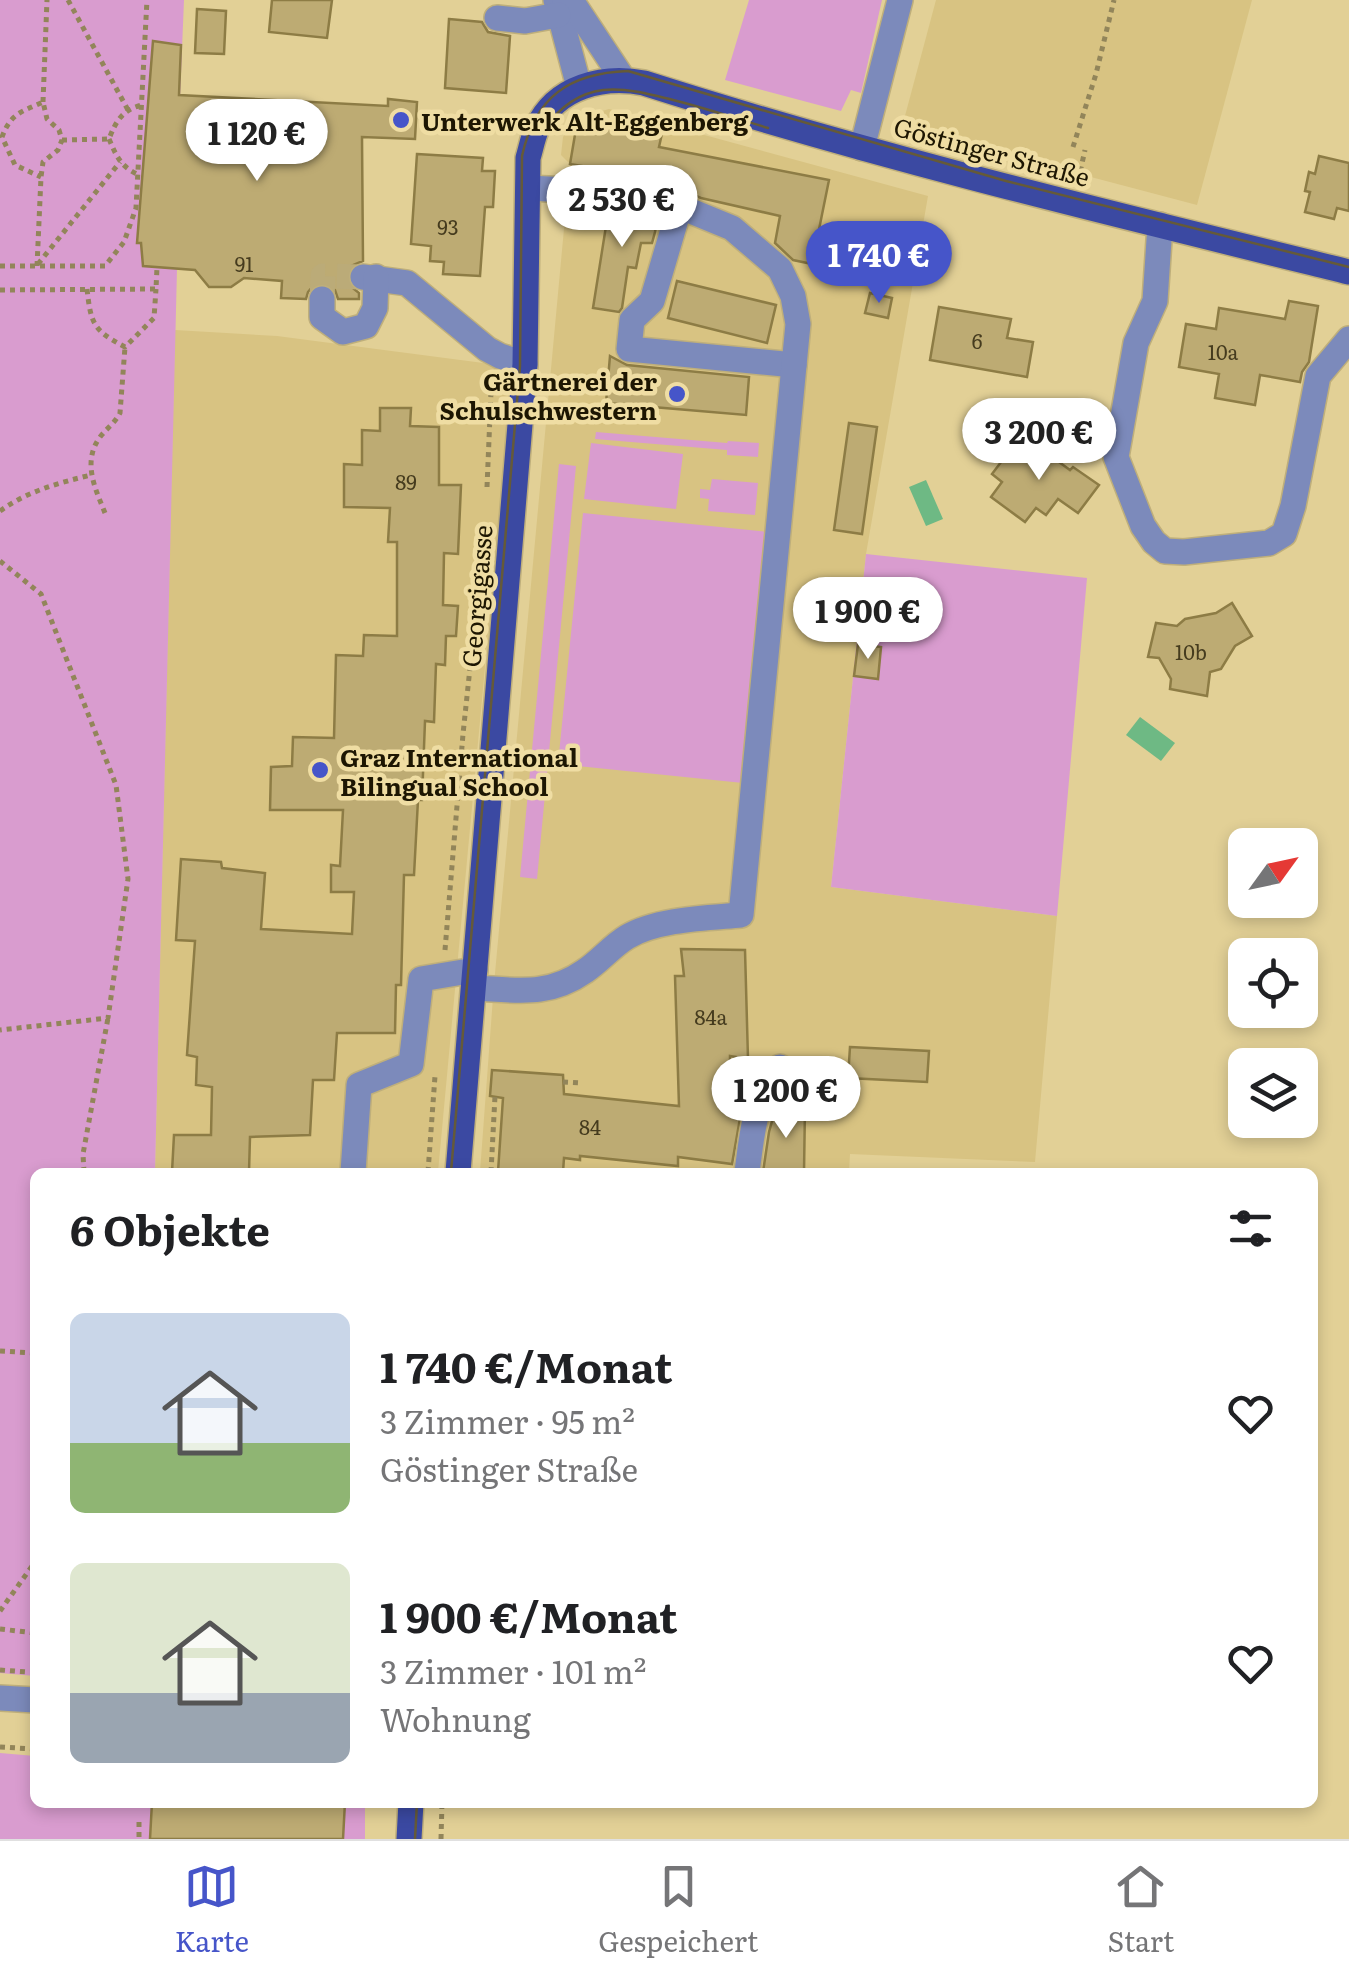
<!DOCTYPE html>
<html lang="de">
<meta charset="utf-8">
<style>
body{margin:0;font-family:Literata,serif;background:#f6f6f6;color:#202124;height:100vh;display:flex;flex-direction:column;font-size:38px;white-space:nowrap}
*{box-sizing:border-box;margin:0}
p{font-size:32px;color:#757577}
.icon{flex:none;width:55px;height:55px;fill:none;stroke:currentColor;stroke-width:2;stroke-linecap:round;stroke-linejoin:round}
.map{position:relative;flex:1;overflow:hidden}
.panel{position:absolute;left:30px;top:1168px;width:1288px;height:640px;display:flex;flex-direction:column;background:#fff;border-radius:15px;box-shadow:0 5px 15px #0003}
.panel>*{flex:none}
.needle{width:65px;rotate:57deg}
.controls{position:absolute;left:1228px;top:828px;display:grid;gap:20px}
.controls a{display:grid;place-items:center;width:90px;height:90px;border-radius:15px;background:#fff;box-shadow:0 5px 15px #0003;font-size:50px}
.price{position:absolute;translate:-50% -85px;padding:0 22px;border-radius:35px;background:#fff;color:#222;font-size:32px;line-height:65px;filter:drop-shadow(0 2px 5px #0008)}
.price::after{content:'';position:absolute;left:50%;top:60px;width:30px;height:22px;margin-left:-15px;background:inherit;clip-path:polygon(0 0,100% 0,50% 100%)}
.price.current{background:#4655c9;color:#fff}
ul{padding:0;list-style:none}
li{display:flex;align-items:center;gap:30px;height:250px;padding:0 40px}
li span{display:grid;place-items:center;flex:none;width:280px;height:200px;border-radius:15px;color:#555}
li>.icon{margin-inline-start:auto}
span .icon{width:120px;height:120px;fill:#fffc;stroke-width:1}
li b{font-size:42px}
h2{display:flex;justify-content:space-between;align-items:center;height:120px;padding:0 40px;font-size:42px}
.tab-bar{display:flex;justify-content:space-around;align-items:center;height:140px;border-top:2px solid #e0e0e0;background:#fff;font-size:28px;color:#757577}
.tab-bar a{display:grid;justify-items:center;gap:5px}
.tab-bar .current{color:#4655c9}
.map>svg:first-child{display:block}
.built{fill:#d8c382}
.green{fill:#d99ccf}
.water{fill:#6eb984}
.building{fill:#bdab73;stroke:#8d7c45;stroke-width:2.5}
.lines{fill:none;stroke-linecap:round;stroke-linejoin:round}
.minor-tunnel{stroke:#bbab78;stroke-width:25;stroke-dasharray:25 12;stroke-linecap:butt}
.minor-casing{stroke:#bfaf7b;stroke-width:28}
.major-casing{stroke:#bfaf7b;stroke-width:28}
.path{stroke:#92855a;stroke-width:5;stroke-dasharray:5 5;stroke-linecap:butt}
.minor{stroke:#7c8abb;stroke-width:25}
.major{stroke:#3b49a2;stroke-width:25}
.tram{stroke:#655a38;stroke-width:2.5}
.poi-dot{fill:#4655c9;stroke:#efdda3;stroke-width:4}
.labels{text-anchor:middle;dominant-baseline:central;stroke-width:9;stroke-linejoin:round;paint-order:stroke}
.number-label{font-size:20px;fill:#453b1e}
.poi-label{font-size:25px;font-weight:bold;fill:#1d1602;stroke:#efdda3;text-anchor:start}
.street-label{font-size:25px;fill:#1d1602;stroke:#efdda3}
</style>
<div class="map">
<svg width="1349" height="1839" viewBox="0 0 1349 1839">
<rect width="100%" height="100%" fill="#e2d096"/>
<!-- built -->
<g class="built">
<polygon points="936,0 1252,0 1197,205 902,127"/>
<polygon points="609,109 928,196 866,554 831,887 1057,916 1035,1162 850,1154 849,1172 480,1172 494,984 570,164 561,155 563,137 575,119"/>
<polygon points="175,330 277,336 513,367 438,1172 155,1172"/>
</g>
<!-- green -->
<g class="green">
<polygon points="0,0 184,0 174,245 177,269 155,1172 35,1172 35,1676 0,1673"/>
<polygon points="749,0 882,0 861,93 851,90 841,111 725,80"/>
<polygon points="596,432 727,443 728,441 759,443 758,457 727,455 727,450 595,439"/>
<polygon points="591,443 683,454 676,509 584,499"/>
<polygon points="559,464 576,466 537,879 520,877"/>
<polygon points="712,479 758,483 755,515 708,511 709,499 700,498 700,489 710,490"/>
<polygon points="583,513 768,532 743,783 558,764"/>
<polygon points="866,554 1087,578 1057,916 831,887"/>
<polygon points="0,1753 35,1756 35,1802 365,1803 365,1839 0,1839"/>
</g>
<!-- water -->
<g class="water">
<polygon points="926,480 943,519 926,526 909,487"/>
<polygon points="1140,717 1175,743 1161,761 1126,735"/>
</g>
<!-- building -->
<g class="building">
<polygon points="272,0 332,0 327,38 269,32"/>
<polygon points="197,9 226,11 224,54 195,53"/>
<polygon points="449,19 482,22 488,32 510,36 506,93 445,88"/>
<polygon points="153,41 181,45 179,95 388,106 388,99 417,102 415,139 362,137 363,261 351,266 347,276 348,284 359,293 359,299 338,299 335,290 323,283 313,286 308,292 306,299 281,298 282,281 244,278 231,287 209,287 195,270 143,266 141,243 137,243"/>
<polygon points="578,117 622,127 625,119 663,129 659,147 829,180 812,264 793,260 775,243 780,216 701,198 647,176 639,175 628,183 625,175 617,169 599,169 570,164"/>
<polygon points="417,154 483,158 482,171 495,171 493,207 485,207 480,276 443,274 444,262 430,261 431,246 411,244"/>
<polygon points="1319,156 1349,163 1349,211 1337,208 1334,219 1305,212 1310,192 1305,191 1309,172 1315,174"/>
<polygon points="626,192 629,200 635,206 658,215 655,232 652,243 641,243 636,268 628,267 622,308 619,312 593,308 610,201 621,197"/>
<polygon points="677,281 776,305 767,343 668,318"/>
<polygon points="870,293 892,298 888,318 865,313"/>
<polygon points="1289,301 1318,306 1309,362 1302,372 1300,382 1260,375 1255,405 1215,398 1219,374 1179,367 1186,324 1216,329 1219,308 1285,319"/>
<polygon points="939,307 1011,319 1007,338 1033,342 1027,377 930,360"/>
<polygon points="610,356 627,365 749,377 746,415 606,403"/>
<polygon points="380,408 411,408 410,426 439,427 439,485 461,485 458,554 444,553 443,605 458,606 456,636 446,636 445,665 436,664 434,722 425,721 422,800 418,800 414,875 404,875 401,985 396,985 395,1033 337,1033 334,1080 313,1080 310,1135 250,1137 249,1172 172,1172 174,1135 211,1135 212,1087 196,1085 197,1057 187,1055 195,941 176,940 181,859 221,862 222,868 265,873 261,929 352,934 354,892 331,892 331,865 340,866 343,810 270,810 271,767 292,766 293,737 334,738 336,655 363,656 364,635 397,636 397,542 388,542 390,508 344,507 344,464 362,465 362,430 380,431"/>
<polygon points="849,423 877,427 862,534 834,530"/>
<polygon points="1017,441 1036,455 1040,448 1070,470 1073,467 1099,485 1078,513 1058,499 1046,515 1036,508 1025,522 991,497 1002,482 992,474"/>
<polygon points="1232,603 1252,636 1235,646 1221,669 1210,672 1207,696 1170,689 1171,679 1159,658 1148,657 1156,623 1177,626 1185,619 1216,613"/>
<polygon points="858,644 881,647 878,679 854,676"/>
<polygon points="681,949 745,950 748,1059 730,1056 730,1107 742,1107 732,1164 678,1157 678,1166 580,1156 580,1160 564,1158 563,1172 498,1172 503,1098 490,1096 492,1070 563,1075 564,1094 679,1106 675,976 684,976"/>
<polygon points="850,1047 929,1051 927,1082 848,1078"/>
<polygon points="805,1106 804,1172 763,1172 769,1132 776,1107"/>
<polygon points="152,1802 345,1802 343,1839 150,1839"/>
</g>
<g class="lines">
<!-- minor-tunnel -->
<polyline class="minor-tunnel" points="322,299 323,276 363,277"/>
<defs>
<g id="minor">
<polyline points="556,0 579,87"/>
<polyline points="565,0 576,8 623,79"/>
<polyline points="497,18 525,21 558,15"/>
<polyline points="862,148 900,0"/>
<polyline points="528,188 568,190 612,184"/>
<polyline points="680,206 652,301 632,320 629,349 794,365"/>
<polyline points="1160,225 1155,301 1136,343 1116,457 1143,526 1154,542 1165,551 1184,552 1269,543 1284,534 1293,506 1318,376 1349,339"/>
<polyline points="363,277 407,283 487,349 500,356 525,364"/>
<polyline points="322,299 322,317 343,332 366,326 375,308 376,277"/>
<path d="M474,988C517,990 548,997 585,971C600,961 612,946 627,937C657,919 707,918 741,915L798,324L793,296L780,269L732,228L642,191"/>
<polyline points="353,1172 359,1085 411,1064 421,979 475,970"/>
<path d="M747,1172C753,1129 753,1103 780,1067"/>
<polyline points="0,1698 35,1700"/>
</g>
<g id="major">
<path d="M458,1172L525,364L528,158C531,148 533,137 537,128C556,86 604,75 644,83C876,157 1113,214 1349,272"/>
<polyline points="409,1839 411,1802"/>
</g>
</defs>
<!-- minor casing -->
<use href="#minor" class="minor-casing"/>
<!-- major casing -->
<use href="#major" class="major-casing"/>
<!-- path -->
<g class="path">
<polyline points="68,0 128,110"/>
<polyline points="43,102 47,0"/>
<path d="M109,139C116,155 120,166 137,174"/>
<path d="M62,140L109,139C116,121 122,110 142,105"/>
<polyline points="1073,147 1096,74 1114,0"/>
<polyline points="1078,181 1085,150"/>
<polyline points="38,264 120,162"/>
<polyline points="0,266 105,266 124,242 136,208 147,0"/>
<path d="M37,266L41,177L43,162L58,150L62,140L59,130L47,119L43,102C21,112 11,113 2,137L15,165L41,177"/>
<path d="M87,289C91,324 93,330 125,347L154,318L156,289"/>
<polyline points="0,290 156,289 157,267"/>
<polyline points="487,487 491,392 495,379"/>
<path d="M0,511C28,491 58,483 91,475"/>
<path d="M105,513C95,488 82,462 100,437C107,428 115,423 120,413L125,347"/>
<polyline points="0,561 41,594 116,785 128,879 108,1018 0,1030"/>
<polyline points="445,950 463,734 479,583"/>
<polyline points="563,1082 581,1083"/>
<polyline points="84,1172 83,1154 108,1018"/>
<polyline points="428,1172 435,1076"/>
<polyline points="491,1172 495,1096"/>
<polyline points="0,1351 35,1353"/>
<polyline points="0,1611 35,1562"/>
<polyline points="0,1629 35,1633"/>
<polyline points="0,1670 27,1672"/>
<polyline points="0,1747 35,1749"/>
<polyline points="139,1837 139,1822"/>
<polyline points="441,1839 442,1802"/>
</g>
<!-- minor -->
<use href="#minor" class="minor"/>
<!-- major -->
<use href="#major" class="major"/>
<!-- tram -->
<g class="tram">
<path d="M543,130C582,76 622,87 677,101C708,109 738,119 768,128"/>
<path d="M451,1172L520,366L522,156C535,97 569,73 628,71L1006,181L1349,267"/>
<polyline points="415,1839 417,1802"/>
</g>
</g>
<!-- markers -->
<g class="poi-dot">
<circle cx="401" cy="120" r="10"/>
<circle cx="677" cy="394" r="10"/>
<circle cx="320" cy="770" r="10"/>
</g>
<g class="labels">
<!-- number labels -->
<g class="number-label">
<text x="448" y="226">93</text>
<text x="244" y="263">91</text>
<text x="977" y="340">6</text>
<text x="1223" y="351">10a</text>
<text x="406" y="481">89</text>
<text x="1191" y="651">10b</text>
<text x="711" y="1016">84a</text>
<text x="590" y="1126">84</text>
</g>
<!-- poi labels -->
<g class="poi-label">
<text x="421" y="120">Unterwerk Alt-Eggenberg</text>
<text x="657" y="380" text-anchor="end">Gärtnerei der<tspan x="657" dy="29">Schulschwestern</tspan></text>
<text x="340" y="756">Graz International<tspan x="340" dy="29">Bilingual School</tspan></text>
</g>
<!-- street labels -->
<g class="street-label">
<text transform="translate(992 151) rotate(15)">Göstinger Straße</text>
<text transform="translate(476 596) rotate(-85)">Georgigasse</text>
</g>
</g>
</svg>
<div class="controls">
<a><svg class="needle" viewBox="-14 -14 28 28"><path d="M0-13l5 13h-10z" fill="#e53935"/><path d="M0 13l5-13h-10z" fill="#757577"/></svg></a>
<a><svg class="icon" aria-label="locate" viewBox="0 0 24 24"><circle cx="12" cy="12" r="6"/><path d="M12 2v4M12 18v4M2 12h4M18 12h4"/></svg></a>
<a><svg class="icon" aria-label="layers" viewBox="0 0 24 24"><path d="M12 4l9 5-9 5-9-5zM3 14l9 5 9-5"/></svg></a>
</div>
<b class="price" style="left:257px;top:184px">1 120 €</b>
<b class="price" style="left:622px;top:250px">2 530 €</b>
<b class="price current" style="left:879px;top:306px">1 740 €</b>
<b class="price" style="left:1039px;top:483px">3 200 €</b>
<b class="price" style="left:868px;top:662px">1 900 €</b>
<b class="price" style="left:786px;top:1141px">1 200 €</b>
<section class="panel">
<h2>6 Objekte<svg class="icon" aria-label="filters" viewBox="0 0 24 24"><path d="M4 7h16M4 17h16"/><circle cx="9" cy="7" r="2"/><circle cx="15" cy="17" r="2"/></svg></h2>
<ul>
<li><span style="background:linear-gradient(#c9d6e8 65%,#8fb573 0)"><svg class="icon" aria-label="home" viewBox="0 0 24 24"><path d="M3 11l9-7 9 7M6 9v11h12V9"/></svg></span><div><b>1 740 €/Monat</b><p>3 Zimmer · 95 m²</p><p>Göstinger Straße</p></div><svg class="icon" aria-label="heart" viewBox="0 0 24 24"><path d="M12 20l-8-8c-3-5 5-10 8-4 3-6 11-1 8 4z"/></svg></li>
<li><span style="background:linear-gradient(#dfe7d0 65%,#9aa5b1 0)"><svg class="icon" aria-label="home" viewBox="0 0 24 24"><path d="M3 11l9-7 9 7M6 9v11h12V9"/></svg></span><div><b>1 900 €/Monat</b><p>3 Zimmer · 101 m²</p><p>Wohnung</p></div><svg class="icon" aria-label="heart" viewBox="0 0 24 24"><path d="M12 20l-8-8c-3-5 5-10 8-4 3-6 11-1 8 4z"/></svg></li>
</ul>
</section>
</div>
<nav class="tab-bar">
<a class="current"><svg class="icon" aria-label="map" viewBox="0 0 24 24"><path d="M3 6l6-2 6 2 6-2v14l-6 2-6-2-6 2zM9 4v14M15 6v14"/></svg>Karte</a>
<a><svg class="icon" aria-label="saved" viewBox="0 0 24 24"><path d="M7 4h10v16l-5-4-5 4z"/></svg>Gespeichert</a>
<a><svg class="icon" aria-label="home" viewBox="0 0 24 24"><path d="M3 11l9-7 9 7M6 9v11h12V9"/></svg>Start</a>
</nav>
